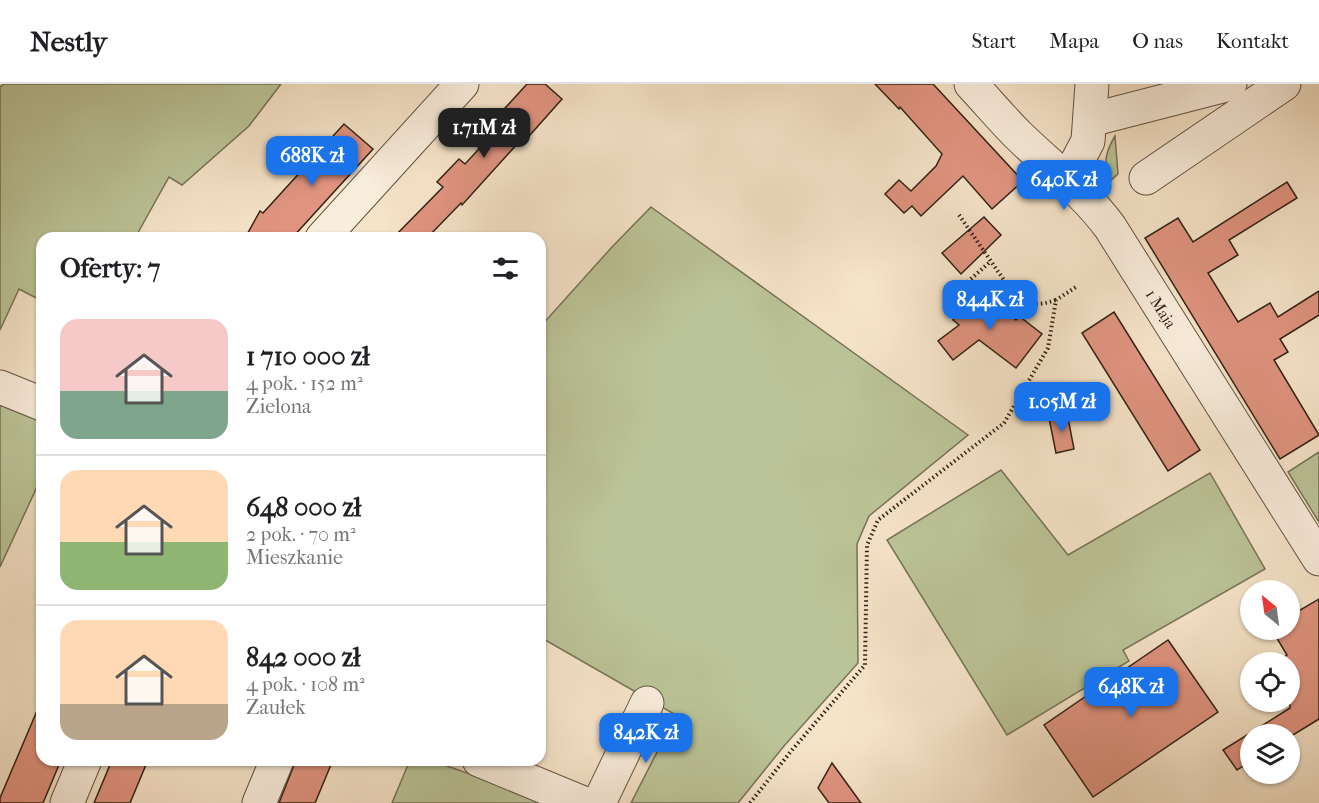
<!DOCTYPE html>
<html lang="pl">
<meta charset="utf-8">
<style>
body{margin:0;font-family:"IM FELL French Canon",serif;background:#f2f2f2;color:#202124;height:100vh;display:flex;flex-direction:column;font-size:22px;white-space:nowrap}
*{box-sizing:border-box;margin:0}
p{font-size:20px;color:#757577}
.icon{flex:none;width:33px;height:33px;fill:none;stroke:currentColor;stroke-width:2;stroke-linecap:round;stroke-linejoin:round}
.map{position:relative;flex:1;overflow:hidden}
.details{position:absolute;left:36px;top:148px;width:510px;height:534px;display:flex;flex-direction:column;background:#fff;border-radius:18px;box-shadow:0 2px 4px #0004}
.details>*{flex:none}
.needle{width:39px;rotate:331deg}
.buttons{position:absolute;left:1240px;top:496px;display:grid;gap:12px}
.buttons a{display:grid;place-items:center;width:60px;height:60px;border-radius:50%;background:#fff;box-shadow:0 2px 4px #0004;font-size:30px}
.price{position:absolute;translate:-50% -51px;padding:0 14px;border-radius:12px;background:#1a73e8;color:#fff;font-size:20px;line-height:39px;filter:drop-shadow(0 2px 3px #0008)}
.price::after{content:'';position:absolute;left:50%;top:36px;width:18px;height:14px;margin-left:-9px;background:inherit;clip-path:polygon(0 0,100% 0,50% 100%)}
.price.current{background:#222;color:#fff}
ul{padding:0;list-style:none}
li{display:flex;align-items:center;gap:18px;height:150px;padding:0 24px}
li+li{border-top:2px solid #e0e0e0}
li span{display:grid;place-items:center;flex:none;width:168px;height:120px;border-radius:18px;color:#555}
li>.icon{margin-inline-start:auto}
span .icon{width:72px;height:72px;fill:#fffc;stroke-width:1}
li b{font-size:26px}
h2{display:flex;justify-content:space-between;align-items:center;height:72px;padding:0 24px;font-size:26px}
header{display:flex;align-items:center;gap:36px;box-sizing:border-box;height:84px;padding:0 30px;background:#fff;border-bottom:2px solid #e0e0e0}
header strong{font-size:28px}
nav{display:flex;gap:33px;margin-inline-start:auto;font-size:21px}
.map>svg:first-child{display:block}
.green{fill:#bbc498;stroke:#767357;stroke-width:1.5}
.building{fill:#e09480;stroke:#312216;stroke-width:1.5}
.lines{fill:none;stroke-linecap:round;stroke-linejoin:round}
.minor-casing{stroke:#625243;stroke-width:35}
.path{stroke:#312216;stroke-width:4;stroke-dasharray:1.5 3;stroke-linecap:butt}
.minor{stroke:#f9eddc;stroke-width:33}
.labels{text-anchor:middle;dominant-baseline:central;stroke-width:4.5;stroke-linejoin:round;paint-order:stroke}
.street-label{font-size:16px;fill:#312216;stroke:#f9eddc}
</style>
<header>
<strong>Nestly</strong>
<nav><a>Start</a><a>Mapa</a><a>O nas</a><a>Kontakt</a></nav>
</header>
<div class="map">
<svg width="1319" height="719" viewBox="0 0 1319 719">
<rect width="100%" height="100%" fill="#f6e4c9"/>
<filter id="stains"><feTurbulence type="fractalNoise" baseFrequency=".00333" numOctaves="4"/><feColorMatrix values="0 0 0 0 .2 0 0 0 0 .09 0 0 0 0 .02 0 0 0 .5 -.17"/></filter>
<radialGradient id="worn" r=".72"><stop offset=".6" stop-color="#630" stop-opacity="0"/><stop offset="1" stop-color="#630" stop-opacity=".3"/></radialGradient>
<!-- green -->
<g class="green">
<polygon points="4,0 281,0 249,42 182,101 169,93 135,154 42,154 42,217 19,205 0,246 0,3"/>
<path d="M1115,52L1118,90L1110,97C1101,83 1107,65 1115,52Z"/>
<polygon points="651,123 968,351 869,432 857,460 858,579 784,662 738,719 631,719 676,631 540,553 540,243 612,163"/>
<polygon points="0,316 42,335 42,392 0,483"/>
<polygon points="1319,368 1319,438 1288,388"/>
<polygon points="1001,386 1068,471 1210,389 1265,485 1123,566 1129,577 1007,651 887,456"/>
<polygon points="410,676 433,677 552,719 392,719"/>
</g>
<!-- building -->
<g class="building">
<polygon points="527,0 545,0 562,15 522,60 519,58 462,121 461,119 427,154 393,154 443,103 437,98 459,75 465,80 501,41 495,35"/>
<polygon points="875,0 933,0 1023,97 992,125 963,92 921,132 912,122 904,129 885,110 899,96 911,107 936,82 942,70 900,23 899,25"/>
<polygon points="344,40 373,65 292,154 245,154 260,127 263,129"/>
<polygon points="1287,98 1297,114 1229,156 1238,171 1208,189 1238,238 1270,219 1278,233 1319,207 1319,231 1280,255 1288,268 1274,276 1319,351 1280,375 1145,154 1178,134 1193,158"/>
<polygon points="984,133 1001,151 961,190 942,169"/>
<polygon points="978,204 1016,236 1019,232 1042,250 1016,284 979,256 953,276 938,257 959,241 953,236"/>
<polygon points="1114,228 1200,366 1168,387 1082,249"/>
<polygon points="1067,329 1074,365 1056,369 1049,334"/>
<polygon points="1319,515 1319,635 1293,651 1251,651 1251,677 1237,686 1223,666 1290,624 1290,579 1283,579 1281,575 1287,571 1272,546 1290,546 1290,532"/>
<polygon points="1168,556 1218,628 1093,713 1044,641"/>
<polygon points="42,615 42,676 61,676 43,719 0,719 0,714"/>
<polygon points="112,676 148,676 130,719 94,719"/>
<polygon points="296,676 333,676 315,719 279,719"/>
<polygon points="832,679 861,719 829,719 818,704"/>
</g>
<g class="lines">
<defs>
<g id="minor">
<path id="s1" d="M971,0C987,17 1002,35 1018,51C1050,82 1084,108 1110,143L1319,475"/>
<polyline points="1090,36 1230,0"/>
<polyline points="1146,94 1284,0"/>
<polyline points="1068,95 1088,57 1092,0"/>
<polyline points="322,154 462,0"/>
<polyline points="0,303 42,320"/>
<polyline points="479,676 583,719"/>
<polyline points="67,719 85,676"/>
<polyline points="259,719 277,676"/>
<polyline points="599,719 647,619"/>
</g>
</defs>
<!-- minor casing -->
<use href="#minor" class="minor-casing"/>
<!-- path -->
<g class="path">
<path d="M959,131L1015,212C1032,221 1037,222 1056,216"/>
<polyline points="944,219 991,177"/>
<polyline points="750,719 792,666 865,581 867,461 878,436 1004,339 1048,264 1056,216 1076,203"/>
</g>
<!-- minor -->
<use href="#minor" class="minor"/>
</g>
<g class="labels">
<!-- street labels -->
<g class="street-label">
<text stroke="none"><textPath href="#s1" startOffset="296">1 Maja</textPath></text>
</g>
</g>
<rect width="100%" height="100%" filter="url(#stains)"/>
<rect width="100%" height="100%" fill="url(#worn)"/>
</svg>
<div class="buttons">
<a><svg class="needle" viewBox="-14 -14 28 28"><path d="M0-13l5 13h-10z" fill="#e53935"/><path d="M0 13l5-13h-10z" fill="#757577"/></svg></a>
<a><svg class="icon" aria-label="locate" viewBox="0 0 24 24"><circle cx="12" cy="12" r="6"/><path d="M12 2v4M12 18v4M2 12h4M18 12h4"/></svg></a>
<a><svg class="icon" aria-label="layers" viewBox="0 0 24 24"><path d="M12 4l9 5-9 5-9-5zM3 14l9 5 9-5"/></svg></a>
</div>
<b class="price current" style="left:484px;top:75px">1.71M zł</b>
<b class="price" style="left:312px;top:103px">688K zł</b>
<b class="price" style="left:1064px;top:127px">640K zł</b>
<b class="price" style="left:990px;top:247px">844K zł</b>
<b class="price" style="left:1062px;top:349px">1.05M zł</b>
<b class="price" style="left:1131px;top:634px">648K zł</b>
<b class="price" style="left:646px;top:680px">842K zł</b>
<section class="details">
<h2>Oferty: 7<svg class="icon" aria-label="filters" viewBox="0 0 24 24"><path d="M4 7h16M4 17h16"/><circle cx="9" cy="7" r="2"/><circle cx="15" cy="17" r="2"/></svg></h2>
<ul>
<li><span style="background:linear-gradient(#f6c9c9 60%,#7fa58c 0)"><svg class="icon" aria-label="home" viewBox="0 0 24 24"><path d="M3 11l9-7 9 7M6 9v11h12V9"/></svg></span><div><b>1 710 000 zł</b><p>4 pok. · 152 m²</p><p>Zielona</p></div></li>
<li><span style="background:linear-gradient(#ffd9b3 60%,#8fb573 0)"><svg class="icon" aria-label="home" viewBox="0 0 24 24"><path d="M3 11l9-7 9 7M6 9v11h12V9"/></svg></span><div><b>648 000 zł</b><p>2 pok. · 70 m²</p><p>Mieszkanie</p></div></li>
<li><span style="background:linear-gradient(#ffd9b3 70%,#b9a48a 0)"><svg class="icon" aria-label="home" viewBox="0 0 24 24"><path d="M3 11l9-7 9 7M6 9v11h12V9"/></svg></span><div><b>842 000 zł</b><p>4 pok. · 108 m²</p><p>Zaułek</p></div></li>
</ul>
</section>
</div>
